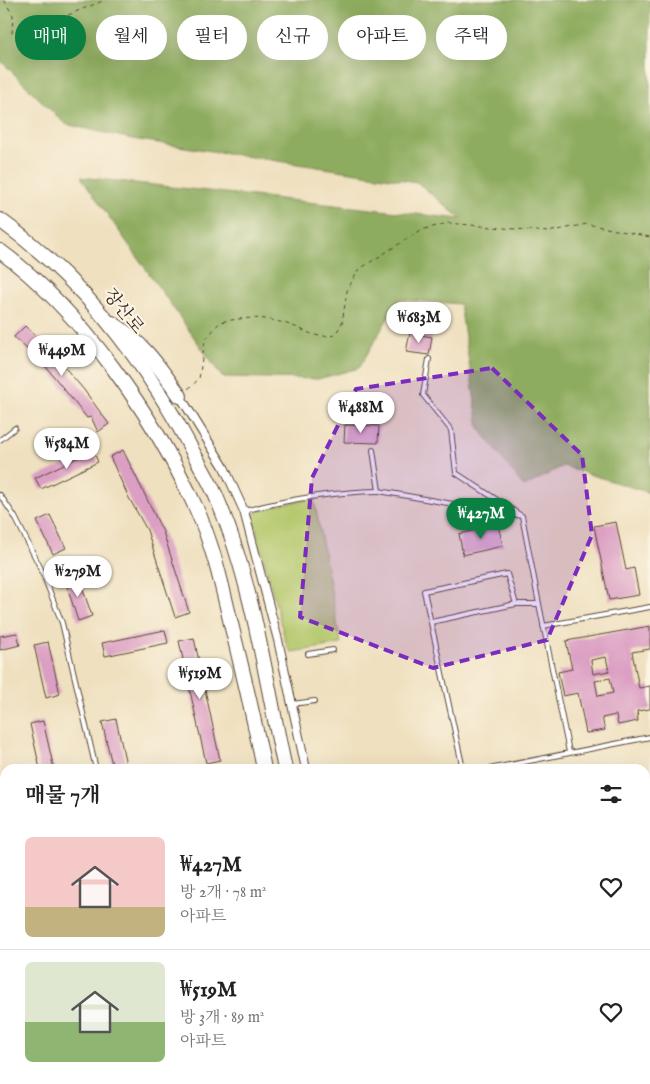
<!DOCTYPE html>
<html lang="ko">
<meta charset="utf-8">
<style>
body{margin:0;font-family:"IM FELL English","Noto Serif KR",serif;background:#f6f6f6;color:#222;height:100vh;display:flex;flex-direction:column;font-size:19px;white-space:nowrap}
*{box-sizing:border-box;margin:0}
p{font-size:16px;color:#767676}
.icon{flex:none;width:28px;height:28px;fill:none;stroke:currentColor;stroke-width:2;stroke-linecap:round;stroke-linejoin:round}
.map{position:relative;flex:1;overflow:hidden}
.drawer{position:absolute;left:0px;top:764px;width:650px;height:321px;display:flex;flex-direction:column;background:#fff;border-radius:15px 15px 0 0;box-shadow:0 5px 20px #0002}
.drawer>*{flex:none}
.hud{position:absolute;left:15px;top:15px;width:620px;height:45px;display:flex;gap:10px}
.price{position:absolute;translate:-50% -42px;padding:0 11px;border-radius:18px;background:#fff;color:#222;font-size:16px;line-height:32px;filter:drop-shadow(0 1px 2px #0008)}
.price::after{content:'';position:absolute;left:50%;top:30px;width:15px;height:11px;margin-left:-8px;background:inherit;clip-path:polygon(0 0,100% 0,50% 100%)}
.price.current{background:#0b8043;color:#fff}
ul{padding:0;list-style:none}
li{display:flex;align-items:center;gap:15px;height:125px;padding:0 25px}
li+li{border-top:1px solid #e0e0e0}
li span{display:grid;place-items:center;flex:none;width:140px;height:100px;border-radius:8px;color:#555}
li>.icon{margin-inline-start:auto}
span .icon{width:60px;height:60px;fill:#fffc;stroke-width:1}
li b{font-size:21px}
h2{display:flex;justify-content:space-between;align-items:center;height:60px;padding:0 25px;font-size:21px}
.pill{padding:0 18px;border-radius:22px;background:#fff;box-shadow:0 5px 20px #0002;font-size:18px;line-height:45px}
.pill.current{background:#0b8043;color:#fff}
.map>svg:first-child{display:block}
.green{fill:#b3c76a;stroke:#777844}
.forest{fill:#8eac5e;stroke:#646b3e}
.building{fill:#db9fc3;fill-rule:evenodd}
.lines{fill:none;stroke-linecap:round;stroke-linejoin:round}
.lane-casing{stroke:#564536;stroke-width:6}
.street-casing{stroke:#564536;stroke-width:10}
.secondary-casing{stroke:#564536;stroke-width:14}
.highway-casing{stroke:#564536;stroke-width:16}
.path{stroke:#564536;stroke-width:1;stroke-dasharray:4 4;stroke-linecap:butt}
.lane{stroke:#fff;stroke-width:4}
.street{stroke:#fff;stroke-width:8}
.secondary{stroke:#fff;stroke-width:11}
.highway{stroke:#fff;stroke-width:14}
.rail{stroke:#3b2a1e;stroke-width:2.5;stroke-dasharray:8 4;stroke-linecap:butt}
.marked{fill:#7b2cbf;fill-opacity:0.2;stroke:#7b2cbf;stroke-width:4;stroke-dasharray:10 6;stroke-linejoin:round}
.labels{text-anchor:middle;dominant-baseline:central;stroke-width:4;stroke-linejoin:round;paint-order:stroke}
.street-label{font-size:18px;fill:#3b2a1e;stroke:#fcf5e5}
</style>
<div class="map">
<svg width="650" height="1084" viewBox="0 0 650 1084">
<rect width="100%" height="100%" fill="#fcf5e5"/>
<filter id="ink" filterUnits="userSpaceOnUse"><feTurbulence type="fractalNoise" baseFrequency=".02" numOctaves="2"/><feDisplacementMap in="SourceGraphic" scale="10" xChannelSelector="R" yChannelSelector="G"/><feConvolveMatrix kernelMatrix="1 2 1 2 8 2 1 2 1" color-interpolation-filters="sRGB"/></filter>
<filter id="wash" filterUnits="userSpaceOnUse"><feTurbulence type="fractalNoise" baseFrequency=".0096" numOctaves="4" result="noise"/><feDisplacementMap in="SourceGraphic" scale="20" xChannelSelector="R" yChannelSelector="G"/><feGaussianBlur stdDeviation="1.12" result="paint"/><feColorMatrix in="noise" values="0 0 0 0 0 0 0 0 0 0 0 0 0 0 0 0 0 1.4 0 .05"/><feComposite in="paint" operator="in"/></filter>
<g filter="url(#wash)">
<rect width="100%" height="100%" fill="#efe0bf"/>
<!-- green -->
<g class="green">
<polygon points="314,499 341,644 291,652 286,643 252,514 282,504"/>
<polygon points="650,943 650,1084 614,1084 613,1080 645,1080 645,944"/>
</g>
<!-- forest -->
<polygon class="forest" points="0,0 650,0 650,493 563,466 524,487 479,428 460,304 399,299 359,368 318,379 222,377 81,177 461,219 417,182 132,139 65,124 0,60"/>
<g id="blocks">
<!-- building -->
<g class="building">
<polygon points="25,326 51,351 84,390 109,424 98,432 91,417 87,418 47,368 14,337"/>
<polygon points="410,333 432,337 429,355 406,352"/>
<polygon points="345,425 379,426 378,443 344,442"/>
<polygon points="93,450 98,462 41,489 35,478"/>
<polygon points="123,450 163,532 189,612 175,617 147,530 129,498 110,457"/>
<polygon points="50,515 66,548 53,554 37,521"/>
<polygon points="616,522 626,570 634,568 639,595 609,600 594,526"/>
<polygon points="498,525 503,546 463,555 459,534"/>
<polygon points="78,575 92,616 78,621 65,580"/>
<path d="M650,626V649L632,652L639,688L650,686V709L637,711L638,721L618,725L616,715L602,718L605,730L586,733L578,693L563,696L558,672L572,669L566,641ZM606,657L609,671L593,674L591,660ZM610,678L613,693L598,696L595,681Z"/>
<polygon points="165,630 168,643 105,656 102,643"/>
<polygon points="17,633 20,645 0,650 0,636"/>
<polygon points="194,638 220,760 206,763 179,641"/>
<polygon points="48,642 60,694 46,698 34,645"/>
<polygon points="116,719 127,769 113,769 102,722"/>
<polygon points="43,721 54,769 40,769 30,724"/>
</g>
</g>
</g>
<g filter="url(#ink)">
<use href="#blocks" fill-opacity="0" stroke="#564536" stroke-width="1"/>
<g class="lines">
<defs>
<g id="lane">
<polyline points="429,359 423,395 451,430 456,473 520,515"/>
<polyline points="0,440 15,428"/>
<polyline points="373,450 379,491 522,516 539,604 516,604 507,574 424,591 463,769"/>
<polyline points="0,495 15,517 41,569 62,623 96,769"/>
<path d="M244,511C289,499 333,492 379,491"/>
<polyline points="539,604 569,752"/>
<polyline points="431,622 516,604"/>
<polyline points="543,626 650,607"/>
<polyline points="308,654 333,650"/>
<polyline points="292,704 315,701"/>
<polyline points="342,769 349,768"/>
<polyline points="489,769 650,737"/>
<polyline points="645,910 650,909"/>
<polyline points="159,1080 159,1084"/>
</g>
<g id="street">
<polyline points="180,396 224,467 244,511 278,640 306,769"/>
<polyline points="342,1084 342,1080"/>
</g>
<g id="secondary">
<polyline points="0,849 5,848"/>
<polyline points="0,1047 5,1046"/>
</g>
<g id="highway">
<path d="M0,220C83,280 147,363 194,454C202,469 212,485 218,501C253,584 266,681 285,769"/>
<path d="M0,251C81,310 155,418 196,508C214,547 223,590 233,632C244,677 255,723 264,769"/>
<path d="M112,323C142,341 160,368 180,396"/>
<polyline points="331,1080 331,1084"/>
<polyline points="287,1084 288,1080"/>
<polyline points="298,1084 298,1080"/>
<polyline points="317,1084 317,1080"/>
</g>
</defs>
<!-- lane casing -->
<use href="#lane" class="lane-casing"/>
<!-- street casing -->
<use href="#street" class="street-casing"/>
<!-- secondary casing -->
<use href="#secondary" class="secondary-casing"/>
<!-- highway casing -->
<use href="#highway" class="highway-casing"/>
<!-- path -->
<g class="path">
<path d="M4,0L13,15L12,33L23,41L33,42C42,22 84,9 105,0"/>
<path d="M188,389L199,379L205,340L220,322C246,317 264,316 290,325C310,332 314,339 335,335L342,323L347,291L358,270L421,230L448,223L548,232L587,224L650,237"/>
</g>
<!-- lane -->
<use href="#lane" class="lane"/>
<!-- street -->
<use href="#street" class="street"/>
<!-- secondary -->
<use href="#secondary" class="secondary"/>
<!-- highway -->
<use href="#highway" class="highway"/>
<!-- rail -->
<g class="rail">
<polyline points="412,1080 413,1084"/>
<polyline points="421,1080 421,1084"/>
</g>
</g>
</g>
<!-- marked area -->
<path class="marked" d="M492,368L582,455L592,535L547,640L433,668L300,617L312,478L356,389Z"/>
<g class="labels">
<!-- street labels -->
<g class="street-label">
<text transform="translate(123 312) rotate(51)">장산로</text>
</g>
</g>
</svg>
<b class="price" style="left:419px;top:344px">₩683M</b>
<b class="price" style="left:62px;top:377px">₩449M</b>
<b class="price" style="left:361px;top:434px">₩488M</b>
<b class="price" style="left:67px;top:470px">₩584M</b>
<b class="price current" style="left:481px;top:540px">₩427M</b>
<b class="price" style="left:78px;top:598px">₩279M</b>
<b class="price" style="left:200px;top:700px">₩519M</b>
<div class="hud">
<a class="pill current">매매</a>
<a class="pill">월세</a>
<a class="pill">필터</a>
<a class="pill">신규</a>
<a class="pill">아파트</a>
<a class="pill">주택</a>
</div>
<section class="drawer">
<h2>매물 7개<svg class="icon" aria-label="filters" viewBox="0 0 24 24"><path d="M4 7h16M4 17h16"/><circle cx="9" cy="7" r="2"/><circle cx="15" cy="17" r="2"/></svg></h2>
<ul>
<li><span style="background:linear-gradient(#f6c9c9 70%,#c2b280 0)"><svg class="icon" aria-label="home" viewBox="0 0 24 24"><path d="M3 11l9-7 9 7M6 9v11h12V9"/></svg></span><div><b>₩427M</b><p>방 2개 · 78 m²</p><p>아파트</p></div><svg class="icon" aria-label="heart" viewBox="0 0 24 24"><path d="M12 20l-8-8c-3-5 5-10 8-4 3-6 11-1 8 4z"/></svg></li>
<li><span style="background:linear-gradient(#dfe7d0 60%,#8fb573 0)"><svg class="icon" aria-label="home" viewBox="0 0 24 24"><path d="M3 11l9-7 9 7M6 9v11h12V9"/></svg></span><div><b>₩519M</b><p>방 3개 · 89 m²</p><p>아파트</p></div><svg class="icon" aria-label="heart" viewBox="0 0 24 24"><path d="M12 20l-8-8c-3-5 5-10 8-4 3-6 11-1 8 4z"/></svg></li>
</ul>
</section>
</div>
